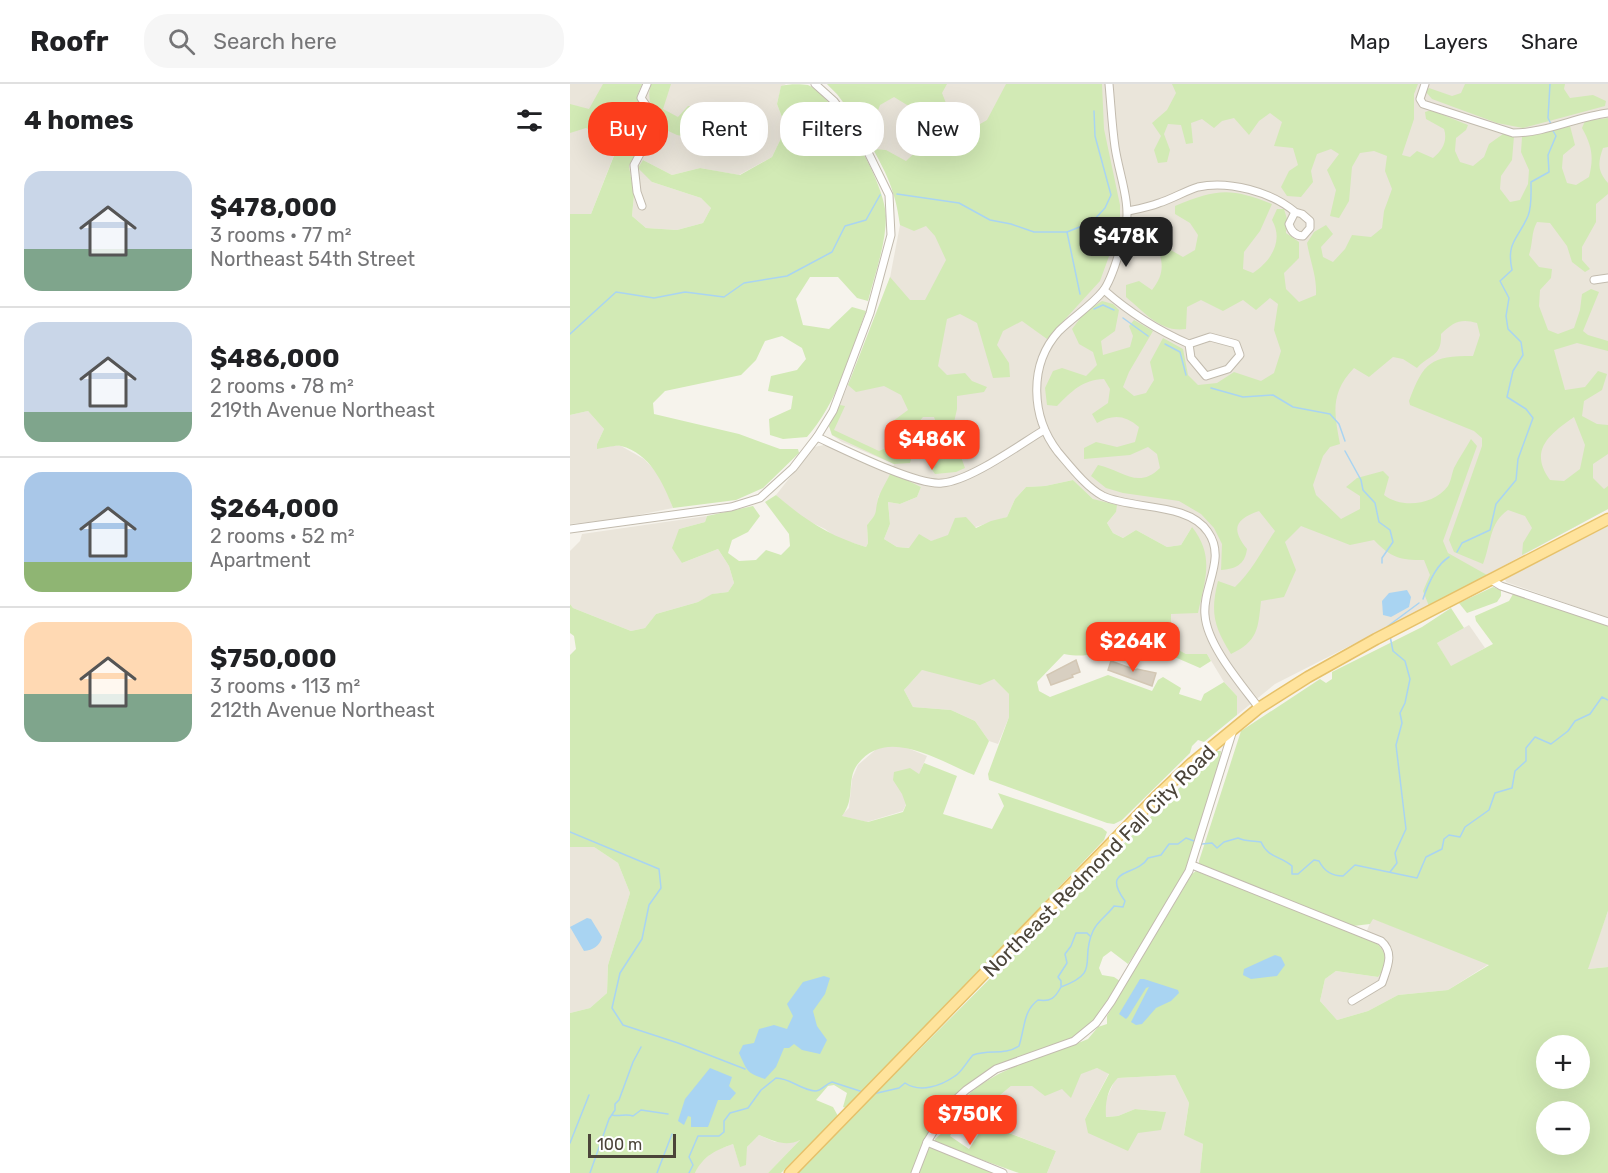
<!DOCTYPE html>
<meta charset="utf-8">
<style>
body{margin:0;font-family:Rubik,sans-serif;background:#f6f6f6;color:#202124;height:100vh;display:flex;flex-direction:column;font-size:22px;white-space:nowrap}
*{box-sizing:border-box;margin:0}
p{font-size:20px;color:#757577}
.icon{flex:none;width:33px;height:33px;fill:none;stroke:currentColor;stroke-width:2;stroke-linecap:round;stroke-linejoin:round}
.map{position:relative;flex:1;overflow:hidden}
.sheet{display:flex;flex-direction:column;background:#fff;width:570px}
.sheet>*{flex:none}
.banner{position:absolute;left:18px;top:18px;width:570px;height:54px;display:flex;gap:12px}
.fabs{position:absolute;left:966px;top:951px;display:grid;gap:12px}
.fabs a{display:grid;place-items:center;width:54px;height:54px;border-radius:50%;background:#fff;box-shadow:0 6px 24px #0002;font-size:30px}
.scale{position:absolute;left:18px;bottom:15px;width:88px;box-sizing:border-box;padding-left:6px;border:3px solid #4b4439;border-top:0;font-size:16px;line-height:21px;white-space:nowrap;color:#4b4439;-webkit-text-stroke:4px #fff;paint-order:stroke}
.price{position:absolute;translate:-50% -51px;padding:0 14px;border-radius:12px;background:#fc3f1d;color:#fff;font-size:20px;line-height:39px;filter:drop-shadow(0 2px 3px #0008)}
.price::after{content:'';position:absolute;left:50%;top:36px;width:18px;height:14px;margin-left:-9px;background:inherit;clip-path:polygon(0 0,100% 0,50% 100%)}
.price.active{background:#222;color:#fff}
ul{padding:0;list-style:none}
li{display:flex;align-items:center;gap:18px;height:150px;padding:0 24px}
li+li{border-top:2px solid #e0e0e0}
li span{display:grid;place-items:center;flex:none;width:168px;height:120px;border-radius:18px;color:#555}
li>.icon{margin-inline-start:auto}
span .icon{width:72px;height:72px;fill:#fffc;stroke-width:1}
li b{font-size:26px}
h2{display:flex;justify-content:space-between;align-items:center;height:72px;padding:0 24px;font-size:26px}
.pill{padding:0 21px;border-radius:24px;background:#fff;box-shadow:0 6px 24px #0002;font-size:21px;line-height:54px}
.pill.active{background:#fc3f1d;color:#fff}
header{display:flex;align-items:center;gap:36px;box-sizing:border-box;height:84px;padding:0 30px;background:#fff;border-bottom:2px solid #e0e0e0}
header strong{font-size:28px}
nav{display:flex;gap:33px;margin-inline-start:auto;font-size:21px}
.search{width:420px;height:54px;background:#f6f6f6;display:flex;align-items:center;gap:15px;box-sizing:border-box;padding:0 21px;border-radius:24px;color:#757577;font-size:22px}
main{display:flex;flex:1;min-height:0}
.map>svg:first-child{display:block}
.residential{fill:#eae5da}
.green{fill:#d2eab5;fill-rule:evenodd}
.water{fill:#a9d4f2}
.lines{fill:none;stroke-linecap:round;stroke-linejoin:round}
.stream{stroke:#a9d4f2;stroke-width:1.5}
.building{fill:#d8cfc1;stroke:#d3c7b4;stroke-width:1.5}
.street-casing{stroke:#c2bbae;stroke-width:9}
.primary-casing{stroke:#e6c16a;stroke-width:13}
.street{stroke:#fff;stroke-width:7}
.primary{stroke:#ffe39c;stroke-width:10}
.labels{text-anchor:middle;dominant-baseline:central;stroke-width:6;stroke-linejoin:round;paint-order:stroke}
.street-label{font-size:20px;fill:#4b4439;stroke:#fff}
</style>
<header>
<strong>Roofr</strong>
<div class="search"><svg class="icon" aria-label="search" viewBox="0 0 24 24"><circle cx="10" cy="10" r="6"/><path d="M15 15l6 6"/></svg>Search here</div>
<nav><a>Map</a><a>Layers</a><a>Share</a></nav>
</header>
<main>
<section class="sheet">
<h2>4 homes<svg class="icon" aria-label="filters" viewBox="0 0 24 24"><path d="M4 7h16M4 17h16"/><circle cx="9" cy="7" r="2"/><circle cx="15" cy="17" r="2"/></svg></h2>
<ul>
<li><span style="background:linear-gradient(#c9d6e8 65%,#7fa58c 0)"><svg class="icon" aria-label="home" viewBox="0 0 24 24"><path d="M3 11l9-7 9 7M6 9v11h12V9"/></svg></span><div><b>$478,000</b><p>3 rooms · 77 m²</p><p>Northeast 54th Street</p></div></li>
<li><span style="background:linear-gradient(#c9d6e8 75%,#7fa58c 0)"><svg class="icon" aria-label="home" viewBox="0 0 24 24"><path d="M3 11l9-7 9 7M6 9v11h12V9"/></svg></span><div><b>$486,000</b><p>2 rooms · 78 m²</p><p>219th Avenue Northeast</p></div></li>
<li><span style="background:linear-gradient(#a9c7e8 75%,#8fb573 0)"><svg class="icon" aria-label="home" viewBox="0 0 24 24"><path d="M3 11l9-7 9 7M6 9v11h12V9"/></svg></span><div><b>$264,000</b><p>2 rooms · 52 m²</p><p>Apartment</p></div></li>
<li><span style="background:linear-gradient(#ffd9b3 60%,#7fa58c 0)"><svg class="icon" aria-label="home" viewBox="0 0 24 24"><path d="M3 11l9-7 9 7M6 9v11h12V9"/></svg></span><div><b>$750,000</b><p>3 rooms · 113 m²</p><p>212th Avenue Northeast</p></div></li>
</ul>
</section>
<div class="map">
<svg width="1038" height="1089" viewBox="0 0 1038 1089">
<rect width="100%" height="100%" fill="#f6f3ec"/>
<!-- residential -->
<g class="residential">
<polygon points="0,0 216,0 211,3 207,20 216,44 202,73 169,91 130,84 102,91 73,76 82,98 131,114 141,124 133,139 107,146 76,144 62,132 64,111 59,82 67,67 67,12 21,130 0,172"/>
<polygon points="257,0 1038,0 1038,425 874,514 705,600 667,631 667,612 654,598 637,570 616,570 591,557 590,547 601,530 622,443 611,461 597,463 566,446 553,454 543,449 537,439 546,428 523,415 503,396 475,402 456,403 445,415 437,433 340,464 327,463 314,455 320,440 318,418 330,420 347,413 351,403 321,388 315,404 308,413 307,429 297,441 298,459 296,463 267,454 255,445 232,434 206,411 244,363 254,361 321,388 324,380 272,358 262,351 259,342 268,325 318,204 330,141 327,115 320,95 288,38 267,10"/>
<polygon points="18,327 34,345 27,360 51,362 74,375 91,393 103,424 48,435 0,440 0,331"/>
<polygon points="137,432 135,438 109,445 112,479 148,465 159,482 164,499 158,508 143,510 128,518 86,530 75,544 61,547 3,524 0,520 0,467 10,457 12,450"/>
<polygon points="1038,442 1038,534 936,498 935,495"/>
<polygon points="899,541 915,564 881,583 867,559"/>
<polygon points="352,586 424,595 439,610 439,633 428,660 419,657 405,637 381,626 343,623 334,606"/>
<polygon points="330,661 357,672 333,727 297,738 271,732 279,724 282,695 288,681 310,662"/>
<polygon points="0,763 24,763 48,779 60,809 38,881 37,909 20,924 0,929"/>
<polygon points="1038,827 1038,883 1017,885"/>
<polygon points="802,834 919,880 878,906 828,911 798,927 767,936 750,917 755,895 766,887 808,893 794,854"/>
<polygon points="527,984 539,989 515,1035 568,1049 596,1028 565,1025 548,1032 535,1033 535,1018 544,998 548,994 605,991 619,1019 614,1050 633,1060 630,1089 477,1089 486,1067 416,1040 425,1025 429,1012 441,1002 462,1002"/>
<polygon points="189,1051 205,1058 232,1054 198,1089 125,1089 129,1080 144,1067 163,1060 170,1082 177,1063"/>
</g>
<!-- green -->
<g class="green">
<path d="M33,0H72L67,12L77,29L67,67L59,82L64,111L62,132L76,144L107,146L133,139L141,124L131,114L82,98L68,84L73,76L102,91L130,84L170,91L202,73L216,44L207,20L211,2C217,0 231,0 238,1C268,16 315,98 316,132C316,160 305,190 298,217L287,214L268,193H240L226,215L233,241L259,245L282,223L296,227C280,270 268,318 237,353L213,355L200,351L199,335L221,325L223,312L198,307L201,292L227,286L236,275L232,264L212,252L195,257L186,276L171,291L95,307L83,319L84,330L169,350L210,365H228L229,369L193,404L166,416L103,424C93,399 80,369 51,362C45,361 34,364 27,365V360L34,345L18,327L0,331V130H21L49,59L16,44L0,49V20L19,25Z"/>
<path d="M81,0H101L93,25L108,33L118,22L129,23L131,39L148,47L143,58L107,51L83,40C84,25 76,15 81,0Z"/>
<path d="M257,0H377L372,9L385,42L398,47L417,36L436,0H532L534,45L550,121V142L530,197L477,255L452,237L433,247L427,261L439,279L440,293L423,294L407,239L390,230L377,235L368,282L377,291L395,289L402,297L417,303L414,308L387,312V325L380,356L390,370L395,384L386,388L365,390L360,383C372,364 372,355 364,333H353L343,345L345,363L340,379L324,380L262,351L259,342L270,321L275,322L264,346L309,367L319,363L323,337L338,326L331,311L314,302L286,308L278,301L320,193L340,216H355L376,176L365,152L356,142L344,147L330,141C326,110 318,92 303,65L316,66L336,77L353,61L355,32L324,13L310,21L303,40L288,38L267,10Z"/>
<path d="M602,0H848L844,10V35L832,71L840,73L847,67L863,74C872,67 878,57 874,45L856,35L855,28L861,26L898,41L896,46L886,54L885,67L890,78L903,82L914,73L919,60L933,50L944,52L942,76L931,92L930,105L940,118L950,116L958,100L959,86L951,68L952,53L1000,42L1005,61L993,71L992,84L997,99L1006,101L1019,93C1024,73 1022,62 1012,44L1015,37L1038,34V63L1033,64C1028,78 1027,87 1038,99V110L1026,120V138L1012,163V176L1020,185L1015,188L1002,178L997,162L980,139L967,138C961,149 963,159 959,171L969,183L982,185L981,194L970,206L969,222L978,246L988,250L1004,244L1010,226L1012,210L1021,205L1029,208L1013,247L1018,251L1038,257V267L1007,259L984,266L995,306L1015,303L1028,287L1037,290L1032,306L1014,317L1012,332L1027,340L1038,341V370L1023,380V394L1034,405L1038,402V425L952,471L953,459L962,444L955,432L938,426C919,439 921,460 913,480L884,468L879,456L912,362V354L904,347L840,321L839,317C854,278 860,272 903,272L910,251L907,239C891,234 883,238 871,250C872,273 860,270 847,284L833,275L823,273L799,293L784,284C760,309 764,329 770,360L760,363L753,372L743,401L746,411L771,435L790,425V412L776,403L787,394L813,387L819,393L814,411C832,425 864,421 878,402C881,397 882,389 884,384C889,374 896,364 901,355L907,362L873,457L878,469L917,491L859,522L853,507L860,491L854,476C830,476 821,474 804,456L780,461L731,442L715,458L726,486L714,513L691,517C688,545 688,557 661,570C644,543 640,529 648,497L665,503C682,487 692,466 705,447L689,427C666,435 660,444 677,465C675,481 665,485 651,486L652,460L644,444L631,430L609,417L553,409L536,404L521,392L528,381C552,386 568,406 590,384L587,370L578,363L560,371L514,375V364L526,358L547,363L565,358L569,343C555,331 543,330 527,339L522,330L538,319L540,305L534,295C512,296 502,307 487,322L477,321L475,304L483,287L492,284L516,292L527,281L523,268L509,260L502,245L515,228L532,217L543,220L549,226L545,247L531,257L533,271L560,263L563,252L559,242L564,236L583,247L559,288L553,303L564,312L576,309L584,296L580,278L593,254L613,265L618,291L628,301L647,299L664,288L691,297L704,289L711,267L704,246L708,220L700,214L686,226L673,216L653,227L631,216L617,223L616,245C591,249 574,228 556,213V201L569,197L582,206C595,189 593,180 587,160L565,153L566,141L579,134L589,135L596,144L599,165L613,173L625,166L628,151L620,139L605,130V122C646,105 660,103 702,120L690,147L674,168L673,185L683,189C701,177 714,157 702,136L707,125H714L717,135L716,149L729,158V174L714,189L716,205L729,218L746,211C747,192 740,177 737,159L744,148L756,141L763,150L751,163L753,173L763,178L775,165L782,151L801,153L812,144L814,127L822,105L815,87L817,72L804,67L790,69L782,83L779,117L769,134L760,132L766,106L757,86L769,70L761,65L747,70L741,87L743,98L731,113L717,112L711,103L719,87L728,81L723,64L704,62L712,38L700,29L689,37L679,51L664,34L652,37L644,44L632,35L621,39L623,59L616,60L611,41L598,40L594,50L600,66L597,78L588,79L584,66L591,52L582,39L597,26L606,9ZM1004,333L1015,361L1010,385L994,397L980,396C958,366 980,350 1004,333Z"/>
<polygon points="895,0 995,0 994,5 1000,14 1023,11 1036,17 1035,22 953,44 927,39 862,15 856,8 859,4 882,12 891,9"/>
<path d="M321,388L351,403L347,413L330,420L318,418L320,440L314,455L327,463L339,464L349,450L361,457L378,451L385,434L396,433L406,444L421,437L437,433L445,415L456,403L475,402L503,396L523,415L547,421L546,428L537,439L543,449L553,454L566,446L597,463L611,461L622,443C645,472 635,496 628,529L601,530V540L590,547L592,557L616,570H637L641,577L630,584L600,571L568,567L560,560L537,559C524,573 512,573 494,570L467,598L469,607L480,613L538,591L582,607L588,596L593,593L611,604L609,610L631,617L634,610L654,598L667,612V631L634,658L628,656L622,662L620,669L552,736L544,740L537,739L419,696L418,690L439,633V610L424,595L410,601L352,586L334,606L343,623L381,626L405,637L419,657L404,691C369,677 316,641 287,681C276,697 286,714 272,732L298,738L333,728L336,721L332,710L323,696L324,688L340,684L349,690L354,679L387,692L373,730L422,745L434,722L428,709L532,744L537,748L534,756L281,1021L276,1024L273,1023L277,1009L264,1001L258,1002L246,1016L263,1023L268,1032L211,1089H198L230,1056C216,1063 203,1057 189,1051L177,1063L176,1081L170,1083L163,1060C146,1066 133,1072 125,1089H0V929L20,924L37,909L38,881L60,809L48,779L24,763H0V571L6,565L4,552L0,549V520L3,524L61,547L75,544L86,530L128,518L142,510L158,508L164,499L159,482L148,465L112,479L102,464L109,445L135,438L137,432L183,422L190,432L178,448L162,456L158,469L169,477L186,476L196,466L211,471L220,462L219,450L195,418L206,411C235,436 259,452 296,463L298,459L297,441C309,427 304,431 308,415C309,410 318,395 321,388Z"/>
<polygon points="923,503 931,506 931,512 927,518 897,529 889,519"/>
<path d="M943,510L1038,541V827L1018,885L1038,883V1089H630L633,1060L614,1051L619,1019L605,991L548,994C537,1004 535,1020 536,1033L548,1032L565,1025L596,1028L591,1046L568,1049L558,1067L518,1049L515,1035L539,990L527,984L511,990L501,1014L492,1005L475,1012L462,1002H441L429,1012L408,1015L378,1038L375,1036C416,982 460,980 518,955L528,943L537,940V932L622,790L626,787L805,858C817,867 819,881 808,893L766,887L755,895L750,917L767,936L798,927L828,911L878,906L919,881L803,835L800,840L783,842L644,787L629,780V777L671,647L750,595L756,599L762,595V588L852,543L881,524L894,544L867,559L881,582L923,560L906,537L905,532L939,517ZM976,962H1010V994H976ZM976,1028H1010V1060H976Z"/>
<path d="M646,667H651L650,678L618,781L593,827L558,880L541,867L533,873L529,884L532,891L544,893L550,897C536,920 523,943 499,956L415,989L369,1033L355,1054L342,1089H228L299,1013L344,971Z"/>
<polygon points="391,1032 380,1052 399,1065 415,1040 486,1067 477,1089 449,1089 365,1059 365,1055"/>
<polygon points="360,1063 425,1089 348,1089 356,1066"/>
</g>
<!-- water -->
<g class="water">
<polygon points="837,506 841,513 839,523 821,533 813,531 812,517 819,509"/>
<path d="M17,834L21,835L32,853C30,862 23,866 14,867L0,843Z"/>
<polygon points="705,871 711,873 715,881 707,892 681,895 673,891 674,885"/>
<path d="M254,892L260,894L255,910L243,927L247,942L257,956L250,970L232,966L224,960L219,964H214L206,983L195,995C176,989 177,986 169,969L173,961L184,959L189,945L204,941L217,945L223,932L217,920L233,898Z"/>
<polygon points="570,895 574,895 608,906 609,909 601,917 586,924 572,940 566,941 561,938 579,903 576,904 558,933 556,935 549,930"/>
<polygon points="140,984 162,993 159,1002 166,1009 160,1016 148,1016 138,1043 121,1043 121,1033 118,1032 114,1041 108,1037 115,1015"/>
</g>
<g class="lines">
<!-- stream -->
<g class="stream">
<polyline points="980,0 978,34 981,40"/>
<polyline points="327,110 389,119 420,136 441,140 464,148 497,148 522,138 535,124 541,111 525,52 524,27"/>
<polyline points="497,148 510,210"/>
<polyline points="524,225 533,221 544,226"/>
<polyline points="553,234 578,252"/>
<polyline points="0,250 46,208 84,214 115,208 154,213 174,199 217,192 262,168 275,142 296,136 310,111"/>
<polyline points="595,260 610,268 616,291"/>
<polyline points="641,304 673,313 703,311 723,323 760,330 769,340 775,357"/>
<polyline points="775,367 791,396 793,406 805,419 809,438 820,446 823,458 812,474 812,479"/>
<path d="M887,468L892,459L920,446L926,420L946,396L948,375L963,334L956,325L937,313L943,287L953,271L951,258L938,245L936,232L939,214L930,197L942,186C936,158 948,155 958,132C962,122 961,108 961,98L979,88L978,71L986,52L982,45"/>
<path d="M853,515C858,500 866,481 879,473"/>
<polyline points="817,545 818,542 849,519"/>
<polyline points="820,552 823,567 835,577 840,595 835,619 830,629 832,639 826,661 836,745 825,769 827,779 820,788"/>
<polyline points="0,748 89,785 91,804 79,821 72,855 50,889 42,924 53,941 108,959 175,985"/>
<path d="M632,760L642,759L647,764L654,758L668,754C676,758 682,756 691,758C698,774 711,772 722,782V790H728L744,776L749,777C754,787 762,792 773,792L785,781L847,794L856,773L872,765L874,755L879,751L890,753L895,743L919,726L925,709L942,704L945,687L956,677V664L965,653L981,660L998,647L1005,637L1020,630L1032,613L1038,616"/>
<polyline points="491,902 491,897 488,893 497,879 495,870 501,862 506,849 517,849 520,852"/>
<path d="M303,1010L329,1004L335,999C350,1009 371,1002 385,992C391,989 398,976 403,971C420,965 434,972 449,962C455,944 453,927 468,916C481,918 485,914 491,903C532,888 509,877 523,847C528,836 537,832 544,822L553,823L555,817C530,783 567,793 578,774L591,771L599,760H608L616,754L624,757"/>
<path d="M42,1031C50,1033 55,1029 63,1032L71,1026L98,1030"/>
<polyline points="0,1059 19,1011"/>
<polyline points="20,1089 39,1035 45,1026 45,1020 49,1016 63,978 71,963"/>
<polyline points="87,1089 102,1050"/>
<path d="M119,1089L123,1081L119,1073L128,1052H149L154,1048V1037L160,1029L178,1024L191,1006L206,994C220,994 231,1006 245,1007C252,1007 255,1000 262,998L293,1008"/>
</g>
</g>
<!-- building -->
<g class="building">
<polygon points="506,576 510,588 502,591 503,593 481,601 477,591"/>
<polygon points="541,577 566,586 567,585 586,589 582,602 538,586"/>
</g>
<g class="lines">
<defs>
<g id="street">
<path d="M539,0C541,21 542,42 545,63C549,91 562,120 555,148C551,163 542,196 533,207C521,222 503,233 489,247C458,281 461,333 488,368C500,382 517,404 533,412C563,426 618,418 638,448C657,475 632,503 635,531C637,561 671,600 689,624"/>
<path d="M855,0L850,15L853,20L943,49C976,49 1006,33 1038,29"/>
<polyline points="72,122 67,108 64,81 72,66 81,28 71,14 77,0"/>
<path d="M558,127C568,125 579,123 589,119C602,115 615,107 628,103C658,96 702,108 725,128L719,140C721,147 725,152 733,152L740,144V137L732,130L725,128"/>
<polyline points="1024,196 1038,194"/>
<path d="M534,206C560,229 587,246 619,260L621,274L636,292L658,285L670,271L666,260L640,253L619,260"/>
<path d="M247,353C273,365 347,402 372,399C400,397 449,361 474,346"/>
<polyline points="0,445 161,423 190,414 223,384 247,353 263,327 300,229 321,151 319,111 291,54 264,17 245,0"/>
<polyline points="921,496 931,502 1038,538"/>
<path d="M622,781L811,857C825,869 817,884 812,899L782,917"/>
<polyline points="357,1058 433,1089"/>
<polyline points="345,1089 357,1058 365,1045 384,1017 396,1006 426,985 504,957 526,939 541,918 619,787 663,646"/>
</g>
<polyline id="primary" points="220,1089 586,713 622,679 689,624 738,593 806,555 1038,435"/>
</defs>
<!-- street casing -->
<use href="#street" class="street-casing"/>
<!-- primary casing -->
<use href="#primary" class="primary-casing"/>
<!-- street -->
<use href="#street" class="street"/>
<!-- primary -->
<use href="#primary" class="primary"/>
</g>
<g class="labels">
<!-- street labels -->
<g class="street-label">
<text transform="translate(529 777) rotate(-45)">Northeast Redmond Fall City Road</text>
</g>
</g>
</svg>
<div class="fabs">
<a>+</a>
<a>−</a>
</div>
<div class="scale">100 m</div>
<b class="price active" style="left:556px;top:184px">$478K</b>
<b class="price" style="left:362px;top:387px">$486K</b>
<b class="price" style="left:563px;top:589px">$264K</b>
<b class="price" style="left:400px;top:1062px">$750K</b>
<div class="banner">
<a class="pill active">Buy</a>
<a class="pill">Rent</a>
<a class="pill">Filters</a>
<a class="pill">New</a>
</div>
</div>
</main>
